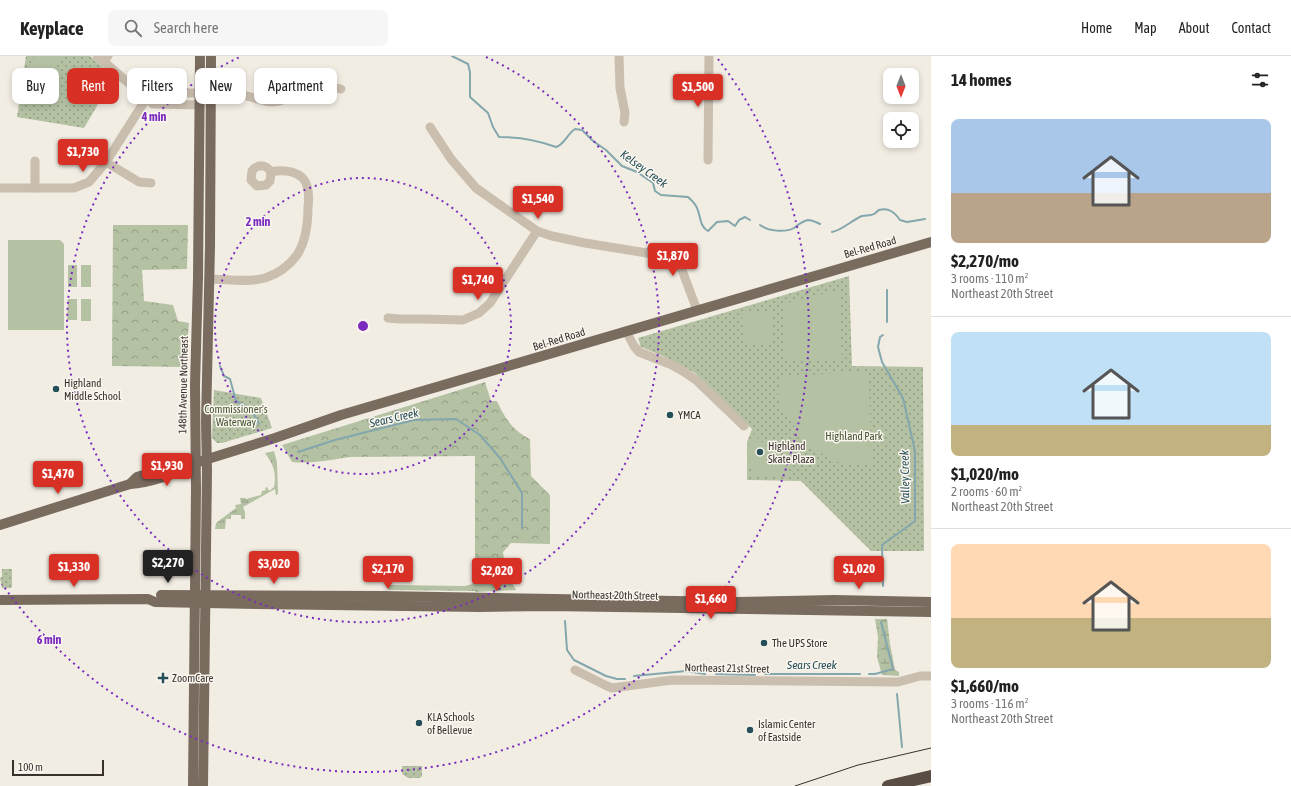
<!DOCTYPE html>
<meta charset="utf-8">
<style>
body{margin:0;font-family:"Asap Condensed",sans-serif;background:#f6f6f6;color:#222;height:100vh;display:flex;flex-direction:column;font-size:15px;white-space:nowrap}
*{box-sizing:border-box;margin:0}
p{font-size:13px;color:#767676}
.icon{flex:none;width:22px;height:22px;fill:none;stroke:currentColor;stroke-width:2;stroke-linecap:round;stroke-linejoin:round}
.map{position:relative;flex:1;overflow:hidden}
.details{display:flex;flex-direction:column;background:#fff;width:360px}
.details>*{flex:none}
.top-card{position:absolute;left:12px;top:12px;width:380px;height:36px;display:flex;gap:8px}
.needle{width:26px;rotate:180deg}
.controls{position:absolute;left:883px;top:12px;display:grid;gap:8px}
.controls a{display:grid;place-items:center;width:36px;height:36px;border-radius:8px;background:#fff;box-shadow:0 2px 6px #0003;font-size:20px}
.scale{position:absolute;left:12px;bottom:10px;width:92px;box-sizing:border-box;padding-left:4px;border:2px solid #39322c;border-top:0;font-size:11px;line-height:14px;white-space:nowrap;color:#39322c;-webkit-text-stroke:3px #faf6ef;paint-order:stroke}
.price{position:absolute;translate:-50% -34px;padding:0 9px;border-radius:4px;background:#d93025;color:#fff;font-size:13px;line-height:26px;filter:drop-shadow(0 1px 2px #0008)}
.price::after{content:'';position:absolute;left:50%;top:24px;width:12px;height:9px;margin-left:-6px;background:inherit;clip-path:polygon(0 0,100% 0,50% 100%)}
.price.current{background:#222;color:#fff}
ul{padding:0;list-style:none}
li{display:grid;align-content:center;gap:8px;height:212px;padding:0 20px}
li+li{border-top:1px solid #e0e0e0}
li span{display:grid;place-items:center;height:124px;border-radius:8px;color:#555}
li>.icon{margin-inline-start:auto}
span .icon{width:72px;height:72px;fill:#fffc;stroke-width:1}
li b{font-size:17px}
h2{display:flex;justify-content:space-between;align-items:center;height:48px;padding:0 20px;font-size:17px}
.tag{padding:0 14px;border-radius:8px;background:#fff;box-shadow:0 2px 6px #0003;font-size:14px;line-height:36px}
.tag.current{background:#d93025;color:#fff}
header{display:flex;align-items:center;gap:24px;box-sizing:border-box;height:56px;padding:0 20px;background:#fff;border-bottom:1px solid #e0e0e0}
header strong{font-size:19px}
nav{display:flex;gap:22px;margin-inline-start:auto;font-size:14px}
.search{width:280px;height:36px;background:#f6f6f6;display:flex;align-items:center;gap:10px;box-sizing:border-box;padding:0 14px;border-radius:8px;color:#767676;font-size:15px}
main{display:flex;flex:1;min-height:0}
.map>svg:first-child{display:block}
.grass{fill:url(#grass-tufts)}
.forest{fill:url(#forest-crowns)}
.wetland{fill:url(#wetland-marsh)}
.park{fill:url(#park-dots)}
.garden{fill:#b4c1a3}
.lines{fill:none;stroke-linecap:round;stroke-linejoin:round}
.stream{stroke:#83a7ad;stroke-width:2}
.minor{stroke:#cabeaf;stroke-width:9}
.major{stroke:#7a6b5f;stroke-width:10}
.highway{stroke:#5a4d44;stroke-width:12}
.tram{stroke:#39322c;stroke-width:1}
.ring{fill:none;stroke:#7b2cbf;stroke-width:2;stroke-dasharray:2 4}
.poi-dot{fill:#254f58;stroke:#faf6ef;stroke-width:1.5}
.labels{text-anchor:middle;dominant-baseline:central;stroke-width:3;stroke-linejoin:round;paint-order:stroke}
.street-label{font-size:11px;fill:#39322c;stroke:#faf6ef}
.poi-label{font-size:11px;fill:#39322c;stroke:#faf6ef;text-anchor:start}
.park-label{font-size:11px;fill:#455632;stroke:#faf6ef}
.water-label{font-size:12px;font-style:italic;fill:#254f58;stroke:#faf6ef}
.centre{fill:#7b2cbf;stroke:#faf6ef;stroke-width:2}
.ring-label{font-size:12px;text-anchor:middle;font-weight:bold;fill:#7b2cbf;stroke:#faf6ef;stroke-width:3;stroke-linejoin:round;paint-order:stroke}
</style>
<header>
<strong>Keyplace</strong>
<div class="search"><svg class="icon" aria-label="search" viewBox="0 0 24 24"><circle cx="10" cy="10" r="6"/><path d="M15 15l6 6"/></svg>Search here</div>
<nav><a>Home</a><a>Map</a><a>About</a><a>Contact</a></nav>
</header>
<main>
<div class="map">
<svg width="931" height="730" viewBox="0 0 931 730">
<defs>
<pattern id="grass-tufts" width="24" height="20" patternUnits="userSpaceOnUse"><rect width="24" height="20" fill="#b4c1a3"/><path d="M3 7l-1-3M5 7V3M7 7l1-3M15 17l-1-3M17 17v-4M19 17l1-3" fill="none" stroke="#939d85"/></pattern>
<pattern id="forest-crowns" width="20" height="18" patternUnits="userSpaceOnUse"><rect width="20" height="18" fill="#b4c1a3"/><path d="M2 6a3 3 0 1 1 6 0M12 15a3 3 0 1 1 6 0" fill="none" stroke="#939d85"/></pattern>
<pattern id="wetland-marsh" width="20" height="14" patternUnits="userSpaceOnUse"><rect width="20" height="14" fill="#b4c1a3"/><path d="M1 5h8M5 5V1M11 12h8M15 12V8" fill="none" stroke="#939d85"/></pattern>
<pattern id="park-dots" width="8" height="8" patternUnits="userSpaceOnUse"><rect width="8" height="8" fill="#b4c1a3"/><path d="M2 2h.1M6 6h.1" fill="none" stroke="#939d85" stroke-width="1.8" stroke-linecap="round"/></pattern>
</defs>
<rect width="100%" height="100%" fill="#f2ede3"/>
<!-- grass -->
<g class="grass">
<path d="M274,395L277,406L278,438L276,439L275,433L243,451L245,456V463H241V459H231V463H226L225,473H215L216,467L236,452L235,449L241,448L240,442H245L246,443L261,439L262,435L266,434L265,432L267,431L269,435L274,431C277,417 273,408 265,397Z"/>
<polygon points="475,525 475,535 388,534 389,529 465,530 472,528"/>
</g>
<!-- forest -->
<g class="forest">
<polygon points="113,169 188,169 187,213 142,214 144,245 173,249 178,265 189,267 185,311 112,310"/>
<path d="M485,326L491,345H497C504,361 513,375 530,383L531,420L550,439V488L511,487L503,496L506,516L516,534L475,536V400L349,401C330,404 311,408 292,406L282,389Z"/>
</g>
<!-- wetland -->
<polygon class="wetland" points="875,563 887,563 890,588 895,614 899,616 899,620 882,619 877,601 878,581"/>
<!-- park -->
<g class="park">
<polygon points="26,0 90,0 114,21 84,72 17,61"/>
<polygon points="849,220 852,310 923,311 924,495 871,495 801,425 747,424 747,386 752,373 695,317 665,301 641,291 638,282"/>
<polygon points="214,334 261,342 272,372 222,387 217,387 212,382"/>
<polygon points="2,513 12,513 12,530 11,532 2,532 0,522 2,521"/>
<polygon points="402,710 422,710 422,720 420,722 408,722 402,718"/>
</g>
<!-- garden -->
<g class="garden">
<path d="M34,0H61C57,16 45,16 31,13Z"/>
<polygon points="8,184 60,184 64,188 64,274 8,274"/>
<rect x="68" y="209" width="9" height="22"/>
<rect x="81" y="209" width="10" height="22"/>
<polygon points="839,234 842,301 839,303 784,305 783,248"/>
<polygon points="68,243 77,243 77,264 67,264"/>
<rect x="81" y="243" width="10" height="22"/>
<polygon points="742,256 772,256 773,289 743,289"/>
<polygon points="864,316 869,322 871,407 850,408 833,405 812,391 781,354 778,338 782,320"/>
<path d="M752,378H754L787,411V421L753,420C752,414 750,410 749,404C747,395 749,386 752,378Z"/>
</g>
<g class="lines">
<!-- stream -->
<g class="stream">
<path d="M452,0L468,8L470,16V41L488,57L493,71L499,81C519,81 537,84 556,91C565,88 567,78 575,73L582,74L593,85L606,94L622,110L637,116L653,127L655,135L661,139L688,141C691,144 695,147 697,152C701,160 699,170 708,175L717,166L728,165L735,170L739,164L745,161L750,164"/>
<path d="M760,169C768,175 785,177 794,172C798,169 802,165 808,164C812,164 816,166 820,168"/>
<path d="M832,176C841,175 852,164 862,160C866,159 871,160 874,158C876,157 877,155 879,154C889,151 895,157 900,164L907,166L925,163"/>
<polyline points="887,266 887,234"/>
<polyline points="883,279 880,281 878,291 882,306 903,342 915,395 915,465 882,489 883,530"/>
<polyline points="220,310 224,320 230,323 236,345 251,353 259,368"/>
<polyline points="298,396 335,384 414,364 456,363 480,379 500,402 522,437 522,472"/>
<polyline points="565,565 567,594 574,604 606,620 617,623 625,623"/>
<polyline points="716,618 755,619"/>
<polyline points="765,618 860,618"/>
<polyline points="869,618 875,618 893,613 881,566"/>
<polyline points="634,620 686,615 705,618"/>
<polyline points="897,638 902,691"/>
</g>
<!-- minor -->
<g class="minor">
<polyline points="97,0 103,5 108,0"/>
<polyline points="619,0 620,32 625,57 624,66"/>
<polyline points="103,5 153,48 200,49"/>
<path d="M212,39C221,38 233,37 242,39C254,41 267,48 279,45C288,43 296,37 304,34C316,29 329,30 341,33"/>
<polyline points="430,71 451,103 476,132 537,175 552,180 585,187 659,199 673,202 682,214 697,254"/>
<polyline points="708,104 709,0"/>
<polyline points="106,106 146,43 154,37 200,37"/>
<polyline points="0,132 74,132 89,126 106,106 139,126 151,127"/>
<polyline points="35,132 35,105"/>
<path d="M209,223C227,223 248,227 265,222C277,218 289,210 297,199C306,185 308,167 308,151C309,144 309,137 307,130C303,115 284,113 271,116C266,108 257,108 252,115L251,124L257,130L266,129L270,125L271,116"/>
<polyline points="388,262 399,263 423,263 463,264 479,257 490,247 537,175"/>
<polyline points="626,275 634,290 639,296 672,309 686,317 696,324 744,370"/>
<polyline points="575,614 605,629 612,632 672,624 898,626 920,620 931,620"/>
</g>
<!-- major -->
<g class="major">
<polyline points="130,428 137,421 187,405 195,407"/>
<path d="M0,469L130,428C147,427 181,417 195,407L275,382L341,359L931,186"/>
<polyline points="161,539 382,540 736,546 834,544 931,546"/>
<polyline points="0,544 148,543 155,546 256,548 479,551 550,550 931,556"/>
<polyline points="193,730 196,433 195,329 198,222 200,0"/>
<polyline points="203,730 207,415 206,365 210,190 211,0"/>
</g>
<!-- highway -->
<polyline class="highway" points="888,730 931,720"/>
<!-- tram -->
<polyline class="tram" points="795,730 858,709 931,692"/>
</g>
<!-- distance rings -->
<g class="ring">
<circle cx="363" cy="270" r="148"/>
<path d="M486 1A296 296 0 1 1 240 1"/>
<path d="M718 3A444 444 0 1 1 2 528"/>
</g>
<!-- markers -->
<g class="poi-dot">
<circle cx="56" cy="333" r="4"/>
<circle cx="670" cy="359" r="4"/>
<circle cx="760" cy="396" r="4"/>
<circle cx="764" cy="587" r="4"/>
<path d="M161 616h4v4h4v4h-4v4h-4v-4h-4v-4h4z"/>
<circle cx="419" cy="667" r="4"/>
<circle cx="750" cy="674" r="4"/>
</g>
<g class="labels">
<!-- street labels -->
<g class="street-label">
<text transform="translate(870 191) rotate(-16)">Bel-Red Road</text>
<text transform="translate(559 283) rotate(-17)">Bel-Red Road</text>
<text transform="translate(183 329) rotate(-89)">148th Avenue Northeast</text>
<text transform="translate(615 539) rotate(1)">Northeast 20th Street</text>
<text transform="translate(727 612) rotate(1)">Northeast 21st Street</text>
</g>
<!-- poi labels -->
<g class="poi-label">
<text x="64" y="327">Highland<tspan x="64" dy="13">Middle School</tspan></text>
<text x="678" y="359">YMCA</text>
<text x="768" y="390">Highland<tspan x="768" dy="13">Skate Plaza</tspan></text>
<text x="772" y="587">The UPS Store</text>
<text x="172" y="622">ZoomCare</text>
<text x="427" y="661">KLA Schools<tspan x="427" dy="13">of Bellevue</tspan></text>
<text x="758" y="668">Islamic Center<tspan x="758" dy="13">of Eastside</tspan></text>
</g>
<!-- park labels -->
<g class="park-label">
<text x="236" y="353">Commissioner's<tspan x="236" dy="13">Waterway</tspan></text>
<text x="854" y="380">Highland Park</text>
</g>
<!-- water labels -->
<g class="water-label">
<text transform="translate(644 113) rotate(36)">Kelsey Creek</text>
<text transform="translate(394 362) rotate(-13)">Sears Creek</text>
<text transform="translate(905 421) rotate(-91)">Valley Creek</text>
<text x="812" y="609">Sears Creek</text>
</g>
</g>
<circle cx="363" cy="270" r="6" class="centre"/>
<g class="ring-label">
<text x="154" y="65">4 min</text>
<text x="258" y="170">2 min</text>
<text x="49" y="588">6 min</text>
</g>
</svg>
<div class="controls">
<a><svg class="needle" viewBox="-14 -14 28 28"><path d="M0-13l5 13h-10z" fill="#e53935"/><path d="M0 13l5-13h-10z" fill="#767676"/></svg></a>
<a><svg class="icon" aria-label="locate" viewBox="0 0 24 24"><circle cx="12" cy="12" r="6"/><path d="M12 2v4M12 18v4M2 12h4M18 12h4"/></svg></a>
</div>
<div class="scale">100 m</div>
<b class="price" style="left:698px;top:52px">$1,500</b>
<b class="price" style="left:83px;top:117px">$1,730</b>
<b class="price" style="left:538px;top:164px">$1,540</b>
<b class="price" style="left:673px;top:221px">$1,870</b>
<b class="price" style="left:478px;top:245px">$1,740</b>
<b class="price" style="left:167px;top:431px">$1,930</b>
<b class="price" style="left:58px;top:439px">$1,470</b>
<b class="price current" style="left:168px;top:528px">$2,270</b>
<b class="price" style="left:274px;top:529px">$3,020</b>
<b class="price" style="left:74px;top:532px">$1,330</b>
<b class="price" style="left:388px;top:534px">$2,170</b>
<b class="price" style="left:859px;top:534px">$1,020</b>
<b class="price" style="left:497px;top:536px">$2,020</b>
<b class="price" style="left:711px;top:564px">$1,660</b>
<div class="top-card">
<a class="tag">Buy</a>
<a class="tag current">Rent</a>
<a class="tag">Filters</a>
<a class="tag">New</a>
<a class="tag">Apartment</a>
</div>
</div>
<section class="details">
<h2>14 homes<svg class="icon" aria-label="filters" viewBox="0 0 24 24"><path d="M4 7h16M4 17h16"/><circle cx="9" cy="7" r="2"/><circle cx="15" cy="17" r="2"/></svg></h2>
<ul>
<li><span style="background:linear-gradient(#a9c7e8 60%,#b9a48a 0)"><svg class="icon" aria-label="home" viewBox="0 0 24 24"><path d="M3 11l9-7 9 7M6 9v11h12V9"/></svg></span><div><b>$2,270/mo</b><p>3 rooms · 110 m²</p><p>Northeast 20th Street</p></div></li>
<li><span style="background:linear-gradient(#bfe0f5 75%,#c2b280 0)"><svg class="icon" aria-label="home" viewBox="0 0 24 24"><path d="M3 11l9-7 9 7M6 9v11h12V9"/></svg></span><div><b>$1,020/mo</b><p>2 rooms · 60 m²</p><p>Northeast 20th Street</p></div></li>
<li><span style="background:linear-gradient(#ffd9b3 60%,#c2b280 0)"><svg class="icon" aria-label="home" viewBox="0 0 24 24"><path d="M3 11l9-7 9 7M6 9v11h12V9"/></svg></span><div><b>$1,660/mo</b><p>3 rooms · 116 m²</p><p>Northeast 20th Street</p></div></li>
</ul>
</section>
</main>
